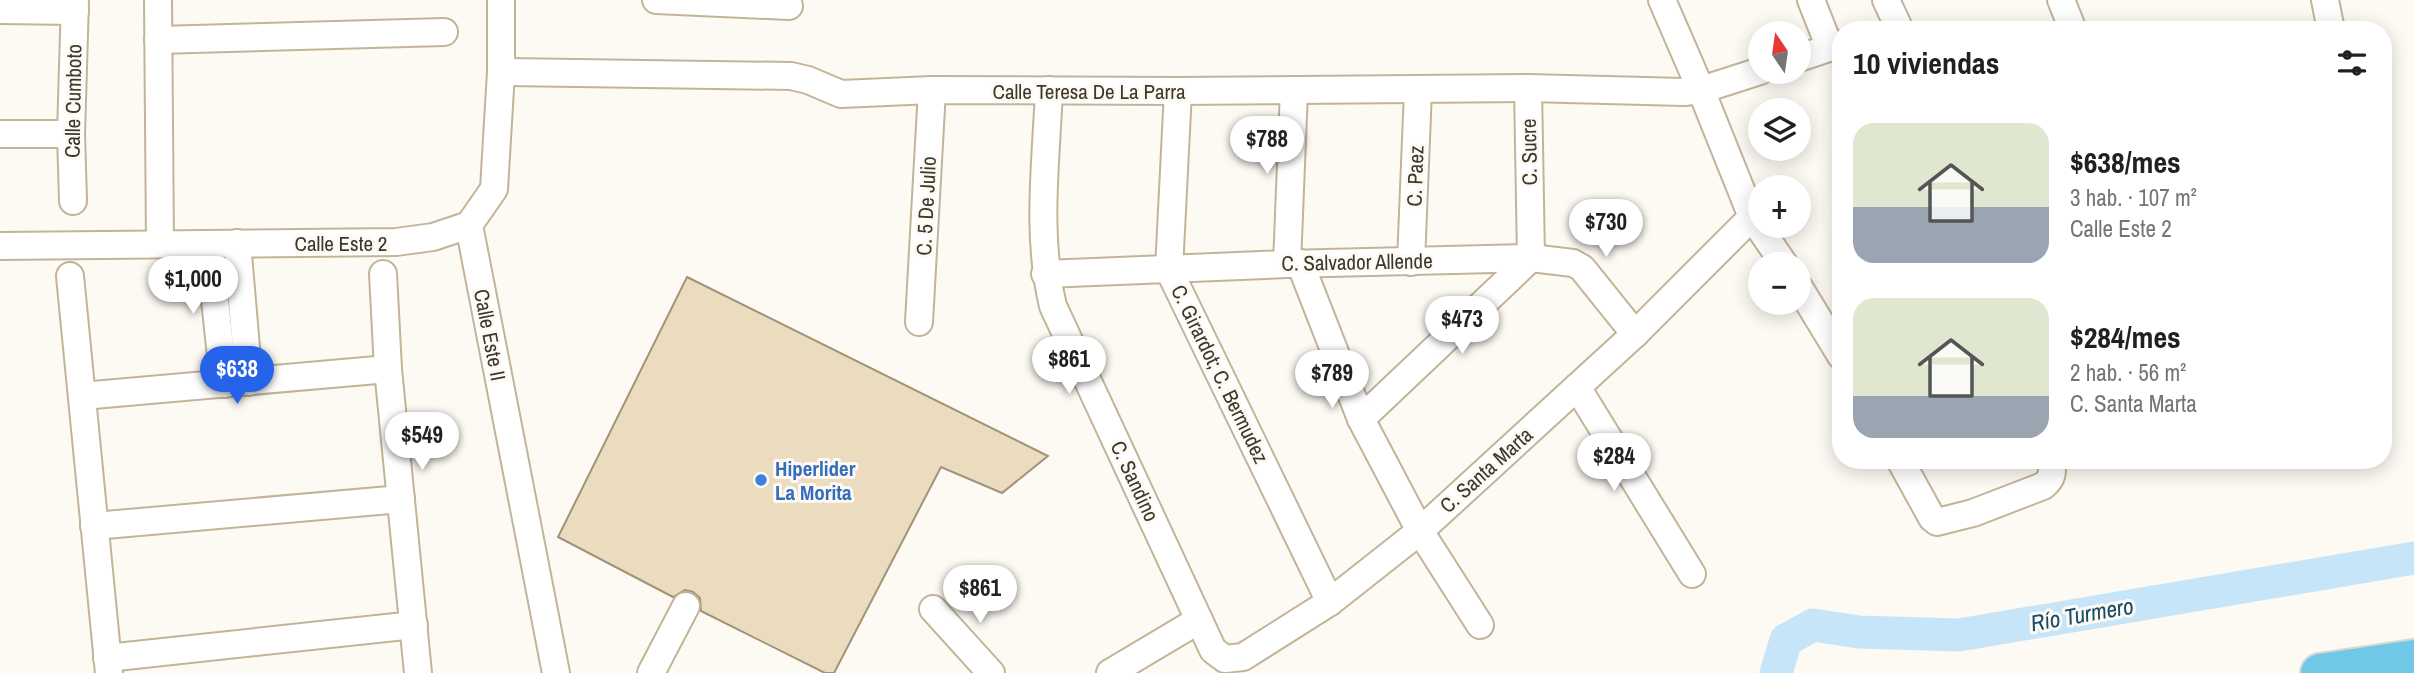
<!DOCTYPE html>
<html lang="es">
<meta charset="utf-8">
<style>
body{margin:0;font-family:"Archivo Narrow",sans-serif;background:#f6f6f6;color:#202124;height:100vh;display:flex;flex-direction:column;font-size:26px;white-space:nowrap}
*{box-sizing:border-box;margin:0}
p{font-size:23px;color:#757577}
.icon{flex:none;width:38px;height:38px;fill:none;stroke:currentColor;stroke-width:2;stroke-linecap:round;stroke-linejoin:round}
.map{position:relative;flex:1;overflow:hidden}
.panel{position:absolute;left:1832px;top:21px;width:560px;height:448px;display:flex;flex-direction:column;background:#fff;border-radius:28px;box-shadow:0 4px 18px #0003}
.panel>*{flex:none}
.needle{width:46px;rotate:347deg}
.controls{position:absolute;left:1748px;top:21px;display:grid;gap:14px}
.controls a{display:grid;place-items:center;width:63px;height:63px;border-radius:50%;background:#fff;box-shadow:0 4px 18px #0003;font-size:35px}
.price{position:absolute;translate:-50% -60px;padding:0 16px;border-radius:24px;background:#fff;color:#222;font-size:23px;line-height:46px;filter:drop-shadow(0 2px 4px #0008)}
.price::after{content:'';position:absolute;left:50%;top:42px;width:21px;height:16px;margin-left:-10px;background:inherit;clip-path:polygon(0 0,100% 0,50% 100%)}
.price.on{background:#2563eb;color:#fff}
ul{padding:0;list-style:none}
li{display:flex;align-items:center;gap:21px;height:175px;padding:0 21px}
li span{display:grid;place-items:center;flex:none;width:196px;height:140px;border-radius:21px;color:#555}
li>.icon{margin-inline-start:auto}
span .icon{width:84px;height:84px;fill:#fffc;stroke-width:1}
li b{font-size:30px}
h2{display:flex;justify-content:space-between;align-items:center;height:84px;padding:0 21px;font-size:30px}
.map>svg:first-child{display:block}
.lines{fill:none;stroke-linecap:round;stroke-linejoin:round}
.river{stroke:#c7e5f8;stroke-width:33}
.building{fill:#ebdbbf;stroke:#a19378;stroke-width:2}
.minor-casing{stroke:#c3b498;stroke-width:30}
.highway-casing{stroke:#d8d7d5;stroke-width:42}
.minor{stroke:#fff;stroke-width:26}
.highway{stroke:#6fc9e6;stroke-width:38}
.shop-dot{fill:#3f7fe0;stroke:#fdfaf4;stroke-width:2.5}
.labels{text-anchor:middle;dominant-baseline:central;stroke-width:6;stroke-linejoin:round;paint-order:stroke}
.street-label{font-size:21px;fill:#3e372c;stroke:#fdfaf4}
.shop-label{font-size:21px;font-weight:bold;fill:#366cbe;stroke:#fdfaf4;text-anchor:start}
.water-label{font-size:23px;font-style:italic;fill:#164a66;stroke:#fdfaf4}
</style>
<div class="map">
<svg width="2414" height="673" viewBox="0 0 2414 673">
<rect width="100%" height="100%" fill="#fdfaf4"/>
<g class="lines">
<!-- river -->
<polyline class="river" points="1776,673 1786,640 1813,625 1859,632 1959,635 2414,558"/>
</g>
<!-- building -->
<polygon class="building" points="687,277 1048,456 1002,493 941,467 834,673 825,673 701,611 700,598 693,592 685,590 673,597 558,537"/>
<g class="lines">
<defs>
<g id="minor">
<polyline points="158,0 160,244"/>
<polyline points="501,0 501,72 494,189 469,225 556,673"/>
<polyline points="656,0 789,6"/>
<polyline points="1662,0 1701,90 1752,217 1784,264"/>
<polyline points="1811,0 1830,48"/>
<polyline points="1886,0 1900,30"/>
<polyline points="2061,0 2073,30"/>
<polyline points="2325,0 2331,30"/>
<polyline points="0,10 75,11"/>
<polyline points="158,40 444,32"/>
<polyline points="1799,58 1841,44"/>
<polyline points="501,72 791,76 808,80 841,94 932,90 1178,91 1528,88 1684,92 1701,90 1760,71"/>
<polyline points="1528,88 1531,258"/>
<path d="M1049,90C1046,162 1036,235 1053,306L1213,650L1225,659L1243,657L1330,602L1420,531L1635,334L1752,217"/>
<polyline points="1178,91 1169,270 1330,602"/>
<polyline points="0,134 71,134"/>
<polyline points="73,201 71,134 75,0"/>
<polyline points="237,243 249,382"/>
<polyline points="209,244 224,384"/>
<polyline points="0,246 396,242 433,237 469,225"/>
<polyline points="1411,262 1418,90"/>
<polyline points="1300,263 1361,419 1420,531 1480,625"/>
<polyline points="1287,264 1294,90"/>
<polyline points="383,274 388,369 418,673"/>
<polyline points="1045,274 1287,264 1531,258 1573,263 1582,268 1635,334"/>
<polyline points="70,276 109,673"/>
<polyline points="1799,287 1841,356"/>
<polyline points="919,322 932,90"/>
<polyline points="1577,387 1692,574"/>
<polyline points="82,396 388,369"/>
<polyline points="1361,419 1531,258"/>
<path d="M1900,460L1932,518L1937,522L1973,513L2043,486C2053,478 2053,472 2051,460"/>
<polyline points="94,526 401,499"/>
<polyline points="933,609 991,673"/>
<polyline points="107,658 414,625"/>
<polyline points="651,673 686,606"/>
<polyline points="1110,673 1199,620"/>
</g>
<polyline id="highway" points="2320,673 2414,659"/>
</defs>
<!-- minor casing -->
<use href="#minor" class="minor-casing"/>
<!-- highway casing -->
<use href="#highway" class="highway-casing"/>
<!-- minor -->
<use href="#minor" class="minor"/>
<!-- highway -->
<use href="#highway" class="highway"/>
</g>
<!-- markers -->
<circle class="shop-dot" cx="761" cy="480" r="7"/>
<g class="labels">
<!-- street labels -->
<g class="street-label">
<text x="1089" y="91">Calle Teresa De La Parra</text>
<text transform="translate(73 101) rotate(-89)">Calle Cumboto</text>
<text transform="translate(1529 152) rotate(-91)">C. Sucre</text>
<text transform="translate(1415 176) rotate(-88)">C. Paez</text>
<text transform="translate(926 206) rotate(-87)">C. 5 De Julio</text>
<text x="341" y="243">Calle Este 2</text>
<text transform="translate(1357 262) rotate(-1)">C. Salvador Allende</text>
<text transform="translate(490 335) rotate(79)">Calle Este II</text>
<text transform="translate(1220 374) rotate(64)">C. Girardot; C. Bermudez</text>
<text transform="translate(1486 470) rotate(-42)">C. Santa Marta</text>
<text transform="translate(1135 481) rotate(65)">C. Sandino</text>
</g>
<!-- shop labels -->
<g class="shop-label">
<text x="775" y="468">Hiperlider<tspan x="775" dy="24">La Morita</tspan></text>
</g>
<!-- water labels -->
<g class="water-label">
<text transform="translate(2082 614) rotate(-10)">Río Turmero</text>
</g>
</g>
</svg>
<div class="controls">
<a><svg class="needle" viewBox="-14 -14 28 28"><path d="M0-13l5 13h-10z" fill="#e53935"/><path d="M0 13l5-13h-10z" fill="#757577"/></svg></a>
<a><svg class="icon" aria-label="layers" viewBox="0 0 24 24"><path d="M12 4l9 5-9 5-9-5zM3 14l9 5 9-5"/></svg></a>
<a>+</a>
<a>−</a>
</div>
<b class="price" style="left:1267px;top:176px">$788</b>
<b class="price" style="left:1606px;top:259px">$730</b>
<b class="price" style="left:193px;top:316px">$1,000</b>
<b class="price" style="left:1462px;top:356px">$473</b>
<b class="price" style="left:1069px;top:396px">$861</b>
<b class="price on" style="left:237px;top:406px">$638</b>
<b class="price" style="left:1332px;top:410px">$789</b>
<b class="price" style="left:422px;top:472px">$549</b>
<b class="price" style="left:1614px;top:493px">$284</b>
<b class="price" style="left:980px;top:625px">$861</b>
<section class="panel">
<h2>10 viviendas<svg class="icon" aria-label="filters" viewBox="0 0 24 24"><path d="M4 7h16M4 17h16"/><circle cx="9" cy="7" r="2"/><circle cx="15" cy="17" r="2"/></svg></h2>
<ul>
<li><span style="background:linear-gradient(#dfe7d0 60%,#9aa5b1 0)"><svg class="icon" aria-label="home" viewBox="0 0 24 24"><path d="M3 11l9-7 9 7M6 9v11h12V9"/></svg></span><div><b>$638/mes</b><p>3 hab. · 107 m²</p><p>Calle Este 2</p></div></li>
<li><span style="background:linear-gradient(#dfe7d0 70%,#9aa5b1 0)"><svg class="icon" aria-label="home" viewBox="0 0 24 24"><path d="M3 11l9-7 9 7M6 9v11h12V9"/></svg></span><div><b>$284/mes</b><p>2 hab. · 56 m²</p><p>C. Santa Marta</p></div></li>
</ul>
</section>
</div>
